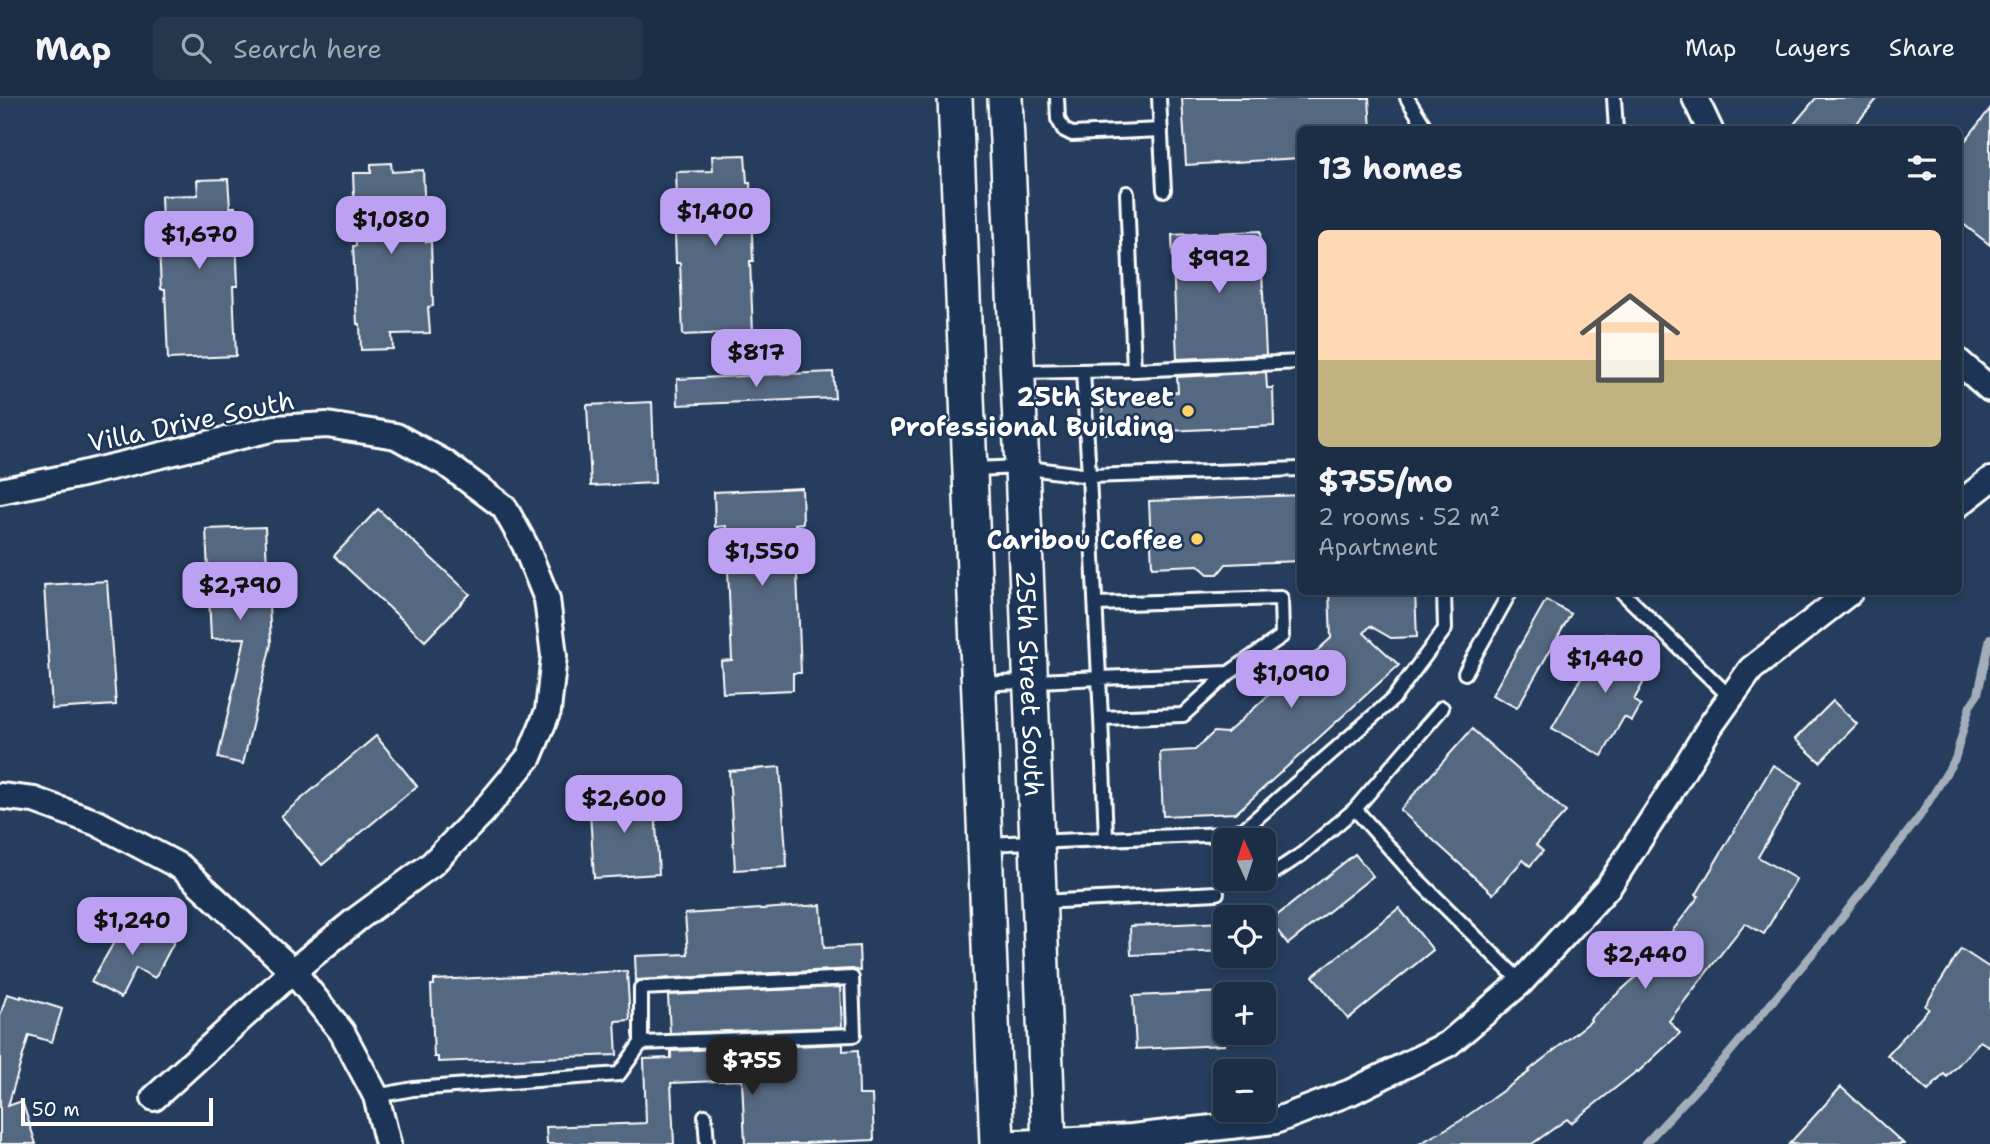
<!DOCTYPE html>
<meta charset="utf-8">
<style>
body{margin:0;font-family:"Shantell Sans",sans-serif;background:#25364d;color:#f1f3f6;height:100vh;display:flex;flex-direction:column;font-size:26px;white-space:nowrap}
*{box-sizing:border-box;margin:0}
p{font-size:23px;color:#a0a8b3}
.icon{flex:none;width:38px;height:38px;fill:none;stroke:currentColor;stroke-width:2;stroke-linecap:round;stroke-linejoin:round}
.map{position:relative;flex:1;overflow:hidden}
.drawer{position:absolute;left:1297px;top:28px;width:665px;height:469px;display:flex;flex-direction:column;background:#1c2e46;border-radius:10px;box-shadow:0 4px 10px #0003,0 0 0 2px #3a4a5f}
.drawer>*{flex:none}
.needle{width:46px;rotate:357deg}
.controls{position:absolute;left:1213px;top:730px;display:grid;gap:14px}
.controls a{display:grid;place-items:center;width:63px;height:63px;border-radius:10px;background:#1c2e46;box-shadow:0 4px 10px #0003,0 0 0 2px #3a4a5f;font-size:35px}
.scale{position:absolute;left:21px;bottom:18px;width:192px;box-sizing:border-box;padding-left:7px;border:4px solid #fff;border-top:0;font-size:19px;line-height:24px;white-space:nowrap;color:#fff;-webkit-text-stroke:5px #1d3557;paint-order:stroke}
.price{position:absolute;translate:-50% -60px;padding:0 16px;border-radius:14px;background:#bca0f2;color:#111;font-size:23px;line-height:46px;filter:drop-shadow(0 2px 4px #0008)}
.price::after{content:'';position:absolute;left:50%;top:42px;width:21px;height:16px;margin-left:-10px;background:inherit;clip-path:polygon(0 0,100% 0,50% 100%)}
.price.current{background:#222;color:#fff}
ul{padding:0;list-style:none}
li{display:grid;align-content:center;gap:14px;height:371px;padding:0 21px}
li span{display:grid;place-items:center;height:217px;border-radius:10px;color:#555}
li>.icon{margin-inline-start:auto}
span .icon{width:126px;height:126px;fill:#fffc;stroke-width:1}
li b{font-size:30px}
h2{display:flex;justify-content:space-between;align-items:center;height:84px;padding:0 21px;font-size:30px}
header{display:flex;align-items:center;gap:42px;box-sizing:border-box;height:98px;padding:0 35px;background:#1c2e46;border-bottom:2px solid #3a4a5f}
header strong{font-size:33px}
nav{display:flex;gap:38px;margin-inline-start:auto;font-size:24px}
.search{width:490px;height:63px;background:#25364d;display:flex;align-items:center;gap:18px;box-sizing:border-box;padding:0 24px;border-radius:10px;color:#a0a8b3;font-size:26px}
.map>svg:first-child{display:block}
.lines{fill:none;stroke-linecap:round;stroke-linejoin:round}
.stream{stroke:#a4aebb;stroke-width:8}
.building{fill:#556781;stroke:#fff;stroke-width:2}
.lane-casing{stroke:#fff;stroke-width:18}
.street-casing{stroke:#fff;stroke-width:30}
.secondary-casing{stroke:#fff;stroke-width:38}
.lane{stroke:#1d3557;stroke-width:12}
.street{stroke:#1d3557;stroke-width:24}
.secondary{stroke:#1d3557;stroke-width:33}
.poi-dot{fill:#ffd166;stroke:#1d3557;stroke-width:2.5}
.labels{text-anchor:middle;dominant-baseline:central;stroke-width:5;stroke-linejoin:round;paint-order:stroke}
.poi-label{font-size:26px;font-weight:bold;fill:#fff;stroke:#1d3557;text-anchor:end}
.street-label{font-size:26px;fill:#fff;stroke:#1d3557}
</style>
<header>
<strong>Map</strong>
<div class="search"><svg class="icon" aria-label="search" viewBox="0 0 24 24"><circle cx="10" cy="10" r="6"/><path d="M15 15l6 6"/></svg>Search here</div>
<nav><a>Map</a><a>Layers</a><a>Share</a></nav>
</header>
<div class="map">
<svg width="1990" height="1046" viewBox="0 0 1990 1046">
<rect width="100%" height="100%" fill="#263d5e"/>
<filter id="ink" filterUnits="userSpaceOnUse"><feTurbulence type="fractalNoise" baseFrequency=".0143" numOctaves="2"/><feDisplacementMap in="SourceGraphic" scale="14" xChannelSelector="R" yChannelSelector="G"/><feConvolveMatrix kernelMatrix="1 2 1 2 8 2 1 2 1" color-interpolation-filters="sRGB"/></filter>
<g filter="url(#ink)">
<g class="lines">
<!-- stream -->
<polyline class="stream" points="1645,1046 1727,958 1829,836 1920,718 1955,661 1970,608 1978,596 1990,540"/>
</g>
<!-- building -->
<g class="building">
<polygon points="1182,0 1369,0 1371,32 1300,32 1300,60 1186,67"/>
<polygon points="1816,0 1878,0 1851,32 1789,32"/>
<polygon points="1990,11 1990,147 1958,122 1958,52"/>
<polygon points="745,57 747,85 750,85 753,163 750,163 753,234 683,237 680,165 676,165 674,102 677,102 676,74 713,73 712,58"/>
<polygon points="391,65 392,74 423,72 426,144 431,144 433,208 428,209 430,235 392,236 393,251 361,252 360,226 357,226 353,148 356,148 353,75 371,75 371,66"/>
<polygon points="228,81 230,109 235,109 238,188 233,188 236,258 168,261 165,191 161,191 158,126 162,126 161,98 198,97 197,82"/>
<polygon points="1260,133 1266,257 1177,261 1172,137"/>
<polygon points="833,274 835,300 678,307 677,281"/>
<polygon points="1266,274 1267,290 1273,290 1274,328 1103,336 1102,298 1178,294 1177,279"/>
<polygon points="652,304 655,385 591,388 587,307"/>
<polygon points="802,390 803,425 795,426 801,575 793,575 793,592 723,595 721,563 732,562 726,428 715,429 714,394"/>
<polygon points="1300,397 1300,463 1226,466 1218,476 1208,476 1198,467 1152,469 1149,403"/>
<polygon points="378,411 470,496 425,543 334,458"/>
<polygon points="265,429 271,546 243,666 218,660 245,540 211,541 206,431"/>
<polygon points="107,483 116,607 52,611 44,487"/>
<polygon points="1329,494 1415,494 1417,539 1391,540 1370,528 1364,535 1399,567 1236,715 1163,718 1160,654 1195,652 1214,634 1227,635 1331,540"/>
<polygon points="1546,502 1571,516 1517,610 1492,597"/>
<polygon points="1606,536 1655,563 1634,602 1641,607 1632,623 1624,619 1602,658 1552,630"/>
<polygon points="1833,603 1857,626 1820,664 1795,641"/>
<polygon points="1472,631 1566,714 1536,747 1543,753 1530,768 1523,762 1493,796 1400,712"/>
<polygon points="376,638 417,688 322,767 281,718"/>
<polygon points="1773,667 1802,684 1758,759 1796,781 1764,836 1745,825 1669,923 1680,935 1638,974 1637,973 1571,1025 1567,1021 1532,1046 1419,1046 1460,1023 1529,974 1528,973 1591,923 1590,921 1640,875 1699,798 1696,797"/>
<polygon points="780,669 787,769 735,772 729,673"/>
<polygon points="654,694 659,776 594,780 589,698"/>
<polygon points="1355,756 1373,778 1288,846 1270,823"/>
<polygon points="821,807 824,850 859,848 860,873 852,871 636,882 635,858 688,856 685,816"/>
<polygon points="1399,810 1433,852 1348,921 1313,878"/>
<polygon points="128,820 174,844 155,880 136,870 121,900 91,884"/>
<polygon points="1225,824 1225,853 1131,857 1130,828"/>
<polygon points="1961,851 1990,870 1990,949 1980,943 1947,979 1944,976 1928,993 1887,957 1929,911 1925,908"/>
<polygon points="627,873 630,922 615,923 617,957 438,964 438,959 434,959 431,887 434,887 434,882"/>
<polygon points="840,889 842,929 670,935 668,897"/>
<polygon points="1225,894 1225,947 1136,951 1133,898"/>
<polygon points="7,896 21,900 21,898 62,911 52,944 29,937 8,1008 22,1003 36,1046 0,1046 0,918"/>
<polygon points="843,946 843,953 858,952 859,997 872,997 874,1042 806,1045 806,1046 745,1046 742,982 671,985 674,1046 547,1046 546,1029 646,1025 644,961 671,960 671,953"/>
<polygon points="1841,989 1904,1046 1789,1046"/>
</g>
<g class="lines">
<defs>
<g id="lane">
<polyline points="1057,0 1058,21 1064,32 1072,36 1161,32"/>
<polyline points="1159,0 1164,92"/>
<polyline points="1407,0 1427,32"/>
<polyline points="1614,0 1616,32"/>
<polyline points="1127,95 1134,272"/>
<polyline points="1083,273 1089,378 1300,371"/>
<polyline points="1019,274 1134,272 1300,264"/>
<polyline points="973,371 1022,369 1089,378 1099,580 979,586"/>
<polyline points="1622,494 1731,600"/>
<polyline points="1096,506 1281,500 1282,538 1229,575 1099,580 1101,620 1183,617 1229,575"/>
<polyline points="1465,575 1510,494"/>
<polyline points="1442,610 1355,711 1417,781 1521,884"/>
<polyline points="1101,620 1106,739"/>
<polyline points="987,746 1225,736 1244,731 1393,601 1445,531 1444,494"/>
<polyline points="1264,781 1302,756 1355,711"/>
<polyline points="1040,804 1217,795"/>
<polyline points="376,998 413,991 619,976 641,945 854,937 852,880 641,890 641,945"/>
<polyline points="705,1018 707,1046"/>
</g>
<g id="street">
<polyline points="1695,0 1710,32"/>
<polyline points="1958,263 1990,291"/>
<polyline points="0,393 78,377 275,330 327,327 396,338 445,365 504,409 525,447 547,501 554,558 548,613 529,659 483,714 432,766 357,821 293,873 154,1000"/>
<polyline points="1958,407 1990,382"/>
<polyline points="0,698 34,702 97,725 181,769 293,873 342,934 376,998 388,1046"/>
<polyline points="997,1046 1132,1039 1275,1023 1351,994 1448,946 1521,884 1609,788 1667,699 1711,627 1751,571 1850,494"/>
</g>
<g id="secondary">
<polyline points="955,0 997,1046"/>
<path id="s1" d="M1005,0L1022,369L1049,1046"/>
</g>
</defs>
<!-- lane casing -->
<use href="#lane" class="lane-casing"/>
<!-- street casing -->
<use href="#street" class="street-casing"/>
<!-- secondary casing -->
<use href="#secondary" class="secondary-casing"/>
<!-- lane -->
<use href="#lane" class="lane"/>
<!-- street -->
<use href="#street" class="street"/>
<!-- secondary -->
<use href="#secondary" class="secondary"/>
</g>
</g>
<!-- markers -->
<g class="poi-dot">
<circle cx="1188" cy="313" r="7"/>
<circle cx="1197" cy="441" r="7"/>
</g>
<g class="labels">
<!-- poi labels -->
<g class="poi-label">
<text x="1174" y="298">25th Street<tspan x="1174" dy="30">Professional Building</tspan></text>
<text x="1183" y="441">Caribou Coffee</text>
</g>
<!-- street labels -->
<g class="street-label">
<text transform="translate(191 323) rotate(-12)">Villa Drive South</text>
<text stroke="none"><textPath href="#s1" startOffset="586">25th Street South</textPath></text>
</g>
</g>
</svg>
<div class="controls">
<a><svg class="needle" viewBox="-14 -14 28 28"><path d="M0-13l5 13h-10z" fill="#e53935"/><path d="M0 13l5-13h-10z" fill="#a0a8b3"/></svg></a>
<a><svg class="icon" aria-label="locate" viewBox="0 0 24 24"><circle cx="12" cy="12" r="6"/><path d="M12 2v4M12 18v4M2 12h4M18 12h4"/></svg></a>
<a>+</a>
<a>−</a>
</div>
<div class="scale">50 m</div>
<b class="price" style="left:715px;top:150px">$1,400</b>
<b class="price" style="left:391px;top:158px">$1,080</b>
<b class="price" style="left:199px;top:173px">$1,670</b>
<b class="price" style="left:1219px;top:197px">$992</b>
<b class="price" style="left:756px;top:291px">$817</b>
<b class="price" style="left:762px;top:490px">$1,550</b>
<b class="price" style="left:240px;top:524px">$2,790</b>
<b class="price" style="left:1605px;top:597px">$1,440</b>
<b class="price" style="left:1291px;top:612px">$1,090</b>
<b class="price" style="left:624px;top:737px">$2,600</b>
<b class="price" style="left:132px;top:859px">$1,240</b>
<b class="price" style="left:1645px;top:893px">$2,440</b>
<b class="price current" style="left:752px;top:999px">$755</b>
<section class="drawer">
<h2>13 homes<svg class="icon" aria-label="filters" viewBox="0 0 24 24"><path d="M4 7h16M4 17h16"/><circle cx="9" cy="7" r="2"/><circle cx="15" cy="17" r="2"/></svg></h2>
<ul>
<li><span style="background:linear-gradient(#ffd9b3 60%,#c2b280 0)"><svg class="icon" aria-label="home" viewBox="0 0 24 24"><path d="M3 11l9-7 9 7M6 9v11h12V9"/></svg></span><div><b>$755/mo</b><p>2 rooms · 52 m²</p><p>Apartment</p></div></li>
</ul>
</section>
</div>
